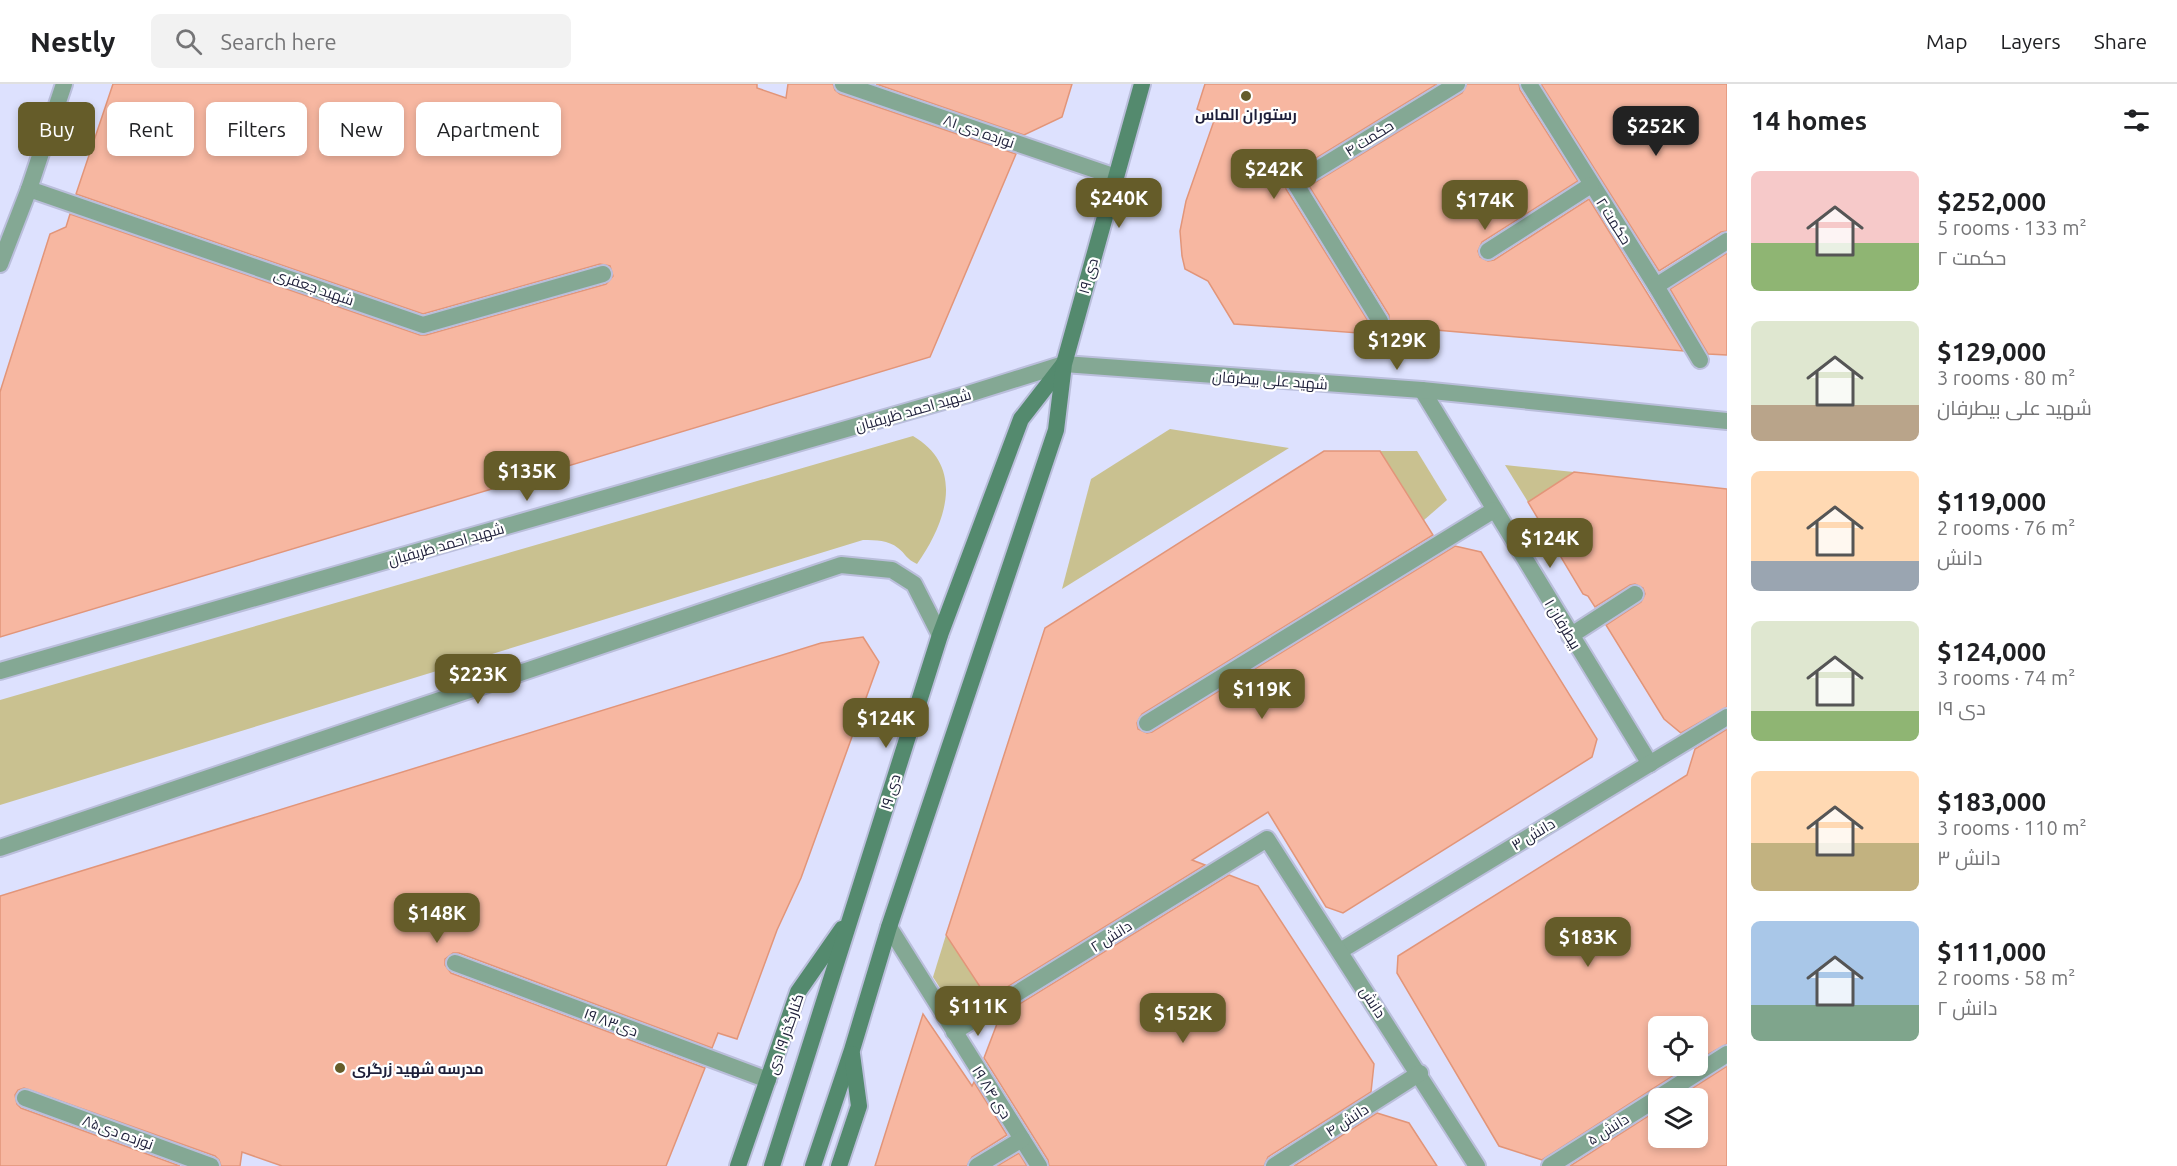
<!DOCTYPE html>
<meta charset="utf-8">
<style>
body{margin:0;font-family:Ubuntu,Cairo,sans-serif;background:#f2f2f2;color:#202124;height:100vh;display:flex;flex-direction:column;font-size:22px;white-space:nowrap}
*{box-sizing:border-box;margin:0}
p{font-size:20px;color:#757577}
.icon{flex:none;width:33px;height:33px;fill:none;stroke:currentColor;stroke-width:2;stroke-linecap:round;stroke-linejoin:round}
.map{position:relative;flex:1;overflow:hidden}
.details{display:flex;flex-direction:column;background:#fff;width:450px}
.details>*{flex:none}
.banner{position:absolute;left:18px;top:18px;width:570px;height:54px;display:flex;gap:12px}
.buttons{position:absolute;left:1648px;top:932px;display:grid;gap:12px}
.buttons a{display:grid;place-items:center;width:60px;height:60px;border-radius:9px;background:#fff;box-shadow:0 3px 9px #0003;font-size:30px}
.price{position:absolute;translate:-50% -51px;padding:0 14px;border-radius:12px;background:#655c29;color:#fff;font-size:20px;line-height:39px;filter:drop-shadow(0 2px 3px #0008)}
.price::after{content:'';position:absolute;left:50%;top:36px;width:18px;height:14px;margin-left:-9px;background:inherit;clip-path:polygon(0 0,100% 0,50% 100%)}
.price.active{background:#222;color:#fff}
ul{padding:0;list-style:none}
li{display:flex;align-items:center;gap:18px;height:150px;padding:0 24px}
li span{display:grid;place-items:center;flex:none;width:168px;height:120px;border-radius:9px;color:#555}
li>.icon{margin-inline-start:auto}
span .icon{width:72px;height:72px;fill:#fffc;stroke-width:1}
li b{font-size:26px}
h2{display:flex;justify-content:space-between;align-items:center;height:72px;padding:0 24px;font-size:26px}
.pill{padding:0 21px;border-radius:9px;background:#fff;box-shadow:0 3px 9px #0003;font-size:21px;line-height:54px}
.pill.active{background:#655c29;color:#fff}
header{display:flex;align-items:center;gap:36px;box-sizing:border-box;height:84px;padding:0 30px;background:#fff;border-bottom:2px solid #e0e0e0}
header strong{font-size:28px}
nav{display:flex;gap:33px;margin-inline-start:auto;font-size:21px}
.search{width:420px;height:54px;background:#f2f2f2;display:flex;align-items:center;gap:15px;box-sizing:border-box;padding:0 21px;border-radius:9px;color:#757577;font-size:22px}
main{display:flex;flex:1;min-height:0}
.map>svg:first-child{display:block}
.green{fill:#c9c190}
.building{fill:#f7b7a1;stroke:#e29579;stroke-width:1.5}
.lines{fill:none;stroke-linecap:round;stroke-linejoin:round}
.minor-casing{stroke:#babedb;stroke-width:20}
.tertiary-casing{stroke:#babedb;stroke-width:20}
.secondary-casing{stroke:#babedb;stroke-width:20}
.minor{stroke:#84a894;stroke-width:16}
.tertiary{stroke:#84a894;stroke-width:16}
.secondary{stroke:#548a6e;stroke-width:16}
.poi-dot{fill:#655c29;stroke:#fff;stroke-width:2}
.labels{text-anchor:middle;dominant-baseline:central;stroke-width:4.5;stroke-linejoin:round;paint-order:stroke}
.poi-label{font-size:15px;font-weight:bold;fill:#1d1e39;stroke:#fff}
.street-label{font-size:15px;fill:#1d1e39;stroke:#fff}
</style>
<header>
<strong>Nestly</strong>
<div class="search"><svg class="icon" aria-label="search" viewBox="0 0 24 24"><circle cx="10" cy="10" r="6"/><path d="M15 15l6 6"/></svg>Search here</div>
<nav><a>Map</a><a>Layers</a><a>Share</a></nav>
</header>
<main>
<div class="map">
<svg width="1727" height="1082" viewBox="0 0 1727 1082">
<rect width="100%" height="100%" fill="#dde1fe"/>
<!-- green -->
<g class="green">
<polygon points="1170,345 1289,364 1062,505 1091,395"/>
<path d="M913,352C966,383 946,439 917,480C906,475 906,470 898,464C888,456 876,456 863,456L0,721V616Z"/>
<polygon points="1380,367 1417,367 1447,416 1424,436"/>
<polygon points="1505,381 1574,388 1528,418"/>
<polygon points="946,851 984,908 954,926 933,893"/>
</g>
<!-- building -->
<g class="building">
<polygon points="113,0 757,0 757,4 786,14 788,0 833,0 835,6 840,10 1016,70 930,273 0,553 0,308 50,150 66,143 70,130 420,251 426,251 606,200 613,192 610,182 600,180 423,230 76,110"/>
<polygon points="876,0 1072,0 1062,33 1024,51"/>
<polygon points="1205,0 1437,0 1290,90 1286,95 1286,105 1370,240 1366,240 1372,250 1234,240 1208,197 1185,185 1182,172 1180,147 1186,117 1215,34 1197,25"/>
<polygon points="1467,0 1519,0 1520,6 1578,97 1482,158 1478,167 1480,173 1488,177 1494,176 1589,115 1683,267 1389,242 1389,231 1309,102 1462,9"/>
<polygon points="1541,0 1727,0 1727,147 1721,148 1659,187"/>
<polygon points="1727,169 1727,271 1708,270 1670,205"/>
<polygon points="1324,367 1380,367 1433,451 1142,630 1137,639 1138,645 1147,649 1152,648 1455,462 1481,468 1597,655 1592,673 1343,829 1326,823 1268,728 1192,776 1205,781 988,915 946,851 1045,544"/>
<polygon points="1574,388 1727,405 1727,623 1681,649 1664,635 1606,541 1641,518 1645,510 1643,504 1635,500 1630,501 1595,523 1588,512 1583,510 1528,418"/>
<polygon points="863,553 879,578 801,794 777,846 737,955 718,949 712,964 459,869 453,869 445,875 445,881 451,889 705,984 666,1082 282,1082 242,1068 240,1082 221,1082 219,1076 215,1072 24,1004 18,1006 15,1011 17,1020 21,1024 180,1082 0,1082 0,812 821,559"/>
<polygon points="1727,645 1727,960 1698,976 1698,942 1659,942 1659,981 1690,981 1542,1076 1499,1062 1397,889 1398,872 1687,691 1695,665"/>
<polygon points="1229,791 1258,802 1374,980 1371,1008 1268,1073 1264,1082 1049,1082 1048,1076 984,974 1000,932"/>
<polygon points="923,930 972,1002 974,998 1007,1051 972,1073 967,1082 875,1082"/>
<polygon points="1727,982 1727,1082 1570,1082 1659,1025 1659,1053 1698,1053 1698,1014 1677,1014"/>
<polygon points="1377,1029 1409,1039 1437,1082 1294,1082"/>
<polygon points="1019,1069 1027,1082 997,1082"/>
</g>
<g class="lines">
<defs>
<g id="minor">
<polyline points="843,0 1116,93"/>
<polyline points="1529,0 1656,202 1727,157"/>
<polyline points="29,105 423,241 603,190"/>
<polyline points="1488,167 1591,101"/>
<polyline points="0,180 29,105 64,0"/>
<polyline points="1656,202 1700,276"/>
<polyline points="1380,237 1295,99 1457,0"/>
<polyline points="1422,306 1650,680"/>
<polyline points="1570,552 1635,510"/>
<polyline points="0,587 965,311 1064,280"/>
<polyline points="1147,639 1494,426"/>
<polyline points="0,764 841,481 892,486 914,500 940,551"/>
<polyline points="889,843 1039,1082"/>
<polyline points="1340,867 1727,633"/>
<polyline points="455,879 768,996"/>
<polyline points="954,948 1267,755 1477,1082"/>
<polyline points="25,1014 211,1082"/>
<polyline points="977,1082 1022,1055"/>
<polyline points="1274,1082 1420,989"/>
<polyline points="1550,1082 1727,970"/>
</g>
<polyline id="tertiary" points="1064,280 1422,306 1727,337"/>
<g id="secondary">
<polyline points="738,1082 798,908 842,845"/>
<polyline points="772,1082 940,551 1021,335 1063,281"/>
<polyline points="813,1082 852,966 889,843 1056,346 1064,280 1142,0"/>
<polyline points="839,1082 859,1022 852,970"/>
</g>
</defs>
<!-- minor casing -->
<use href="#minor" class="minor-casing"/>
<!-- tertiary casing -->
<use href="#tertiary" class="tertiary-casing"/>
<!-- secondary casing -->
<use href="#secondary" class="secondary-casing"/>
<!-- minor -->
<use href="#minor" class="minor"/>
<!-- tertiary -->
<use href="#tertiary" class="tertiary"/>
<!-- secondary -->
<use href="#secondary" class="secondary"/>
</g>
<!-- markers -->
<g class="poi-dot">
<circle cx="1246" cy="12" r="6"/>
<circle cx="340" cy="984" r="6"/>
</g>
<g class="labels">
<!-- poi labels -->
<g class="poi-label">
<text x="1246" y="30">رستوران الماس</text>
<text x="352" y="984" text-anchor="start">مدرسه شهید زرگری</text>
</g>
<!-- street labels -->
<g class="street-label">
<text transform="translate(979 47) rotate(19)">نوزده دی ۸۱</text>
<text transform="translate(1369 54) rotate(-32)">حکمت ۴</text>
<text transform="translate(1614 137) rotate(58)">حکمت ۲</text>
<text transform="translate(1088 192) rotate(-74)">۱۹ دی</text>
<text transform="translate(314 203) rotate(19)">شهید جعفری</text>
<text transform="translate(1270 296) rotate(4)">شهید علی بیطرفان</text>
<text transform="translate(913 326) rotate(-16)">شهید احمد ظریفیان</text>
<text transform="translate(446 460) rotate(-16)">شهید احمد ظریفیان</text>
<text transform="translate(1563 540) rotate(59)">بیطرفان ۱</text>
<text transform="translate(890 708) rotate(-73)">۱۹ دی</text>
<text transform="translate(1533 750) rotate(-31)">دانش ۳</text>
<text transform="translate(1111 852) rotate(-32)">۲ دانش</text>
<text transform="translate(1373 918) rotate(57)">دانش</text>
<text transform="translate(611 938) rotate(20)">۱۹ دی۸۳</text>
<text transform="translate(785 950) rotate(-71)">کنارگذر ۱۹ دی</text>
<text transform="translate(992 1008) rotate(58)">۱۹ دی ۸۴</text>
<text transform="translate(1347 1036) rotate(-33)">دانش ۴</text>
<text transform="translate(1608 1045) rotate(-32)">دانش ۵</text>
<text transform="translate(118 1048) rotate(20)">نوزده دی۸۵</text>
</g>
</g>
</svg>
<div class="buttons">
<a><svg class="icon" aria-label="locate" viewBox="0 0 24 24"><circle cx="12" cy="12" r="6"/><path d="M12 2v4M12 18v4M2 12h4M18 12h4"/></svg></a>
<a><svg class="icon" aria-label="layers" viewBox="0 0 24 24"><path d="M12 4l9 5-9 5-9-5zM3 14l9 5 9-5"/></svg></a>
</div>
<b class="price active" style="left:1656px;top:73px">$252K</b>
<b class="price" style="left:1274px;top:116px">$242K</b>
<b class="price" style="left:1119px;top:145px">$240K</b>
<b class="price" style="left:1485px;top:147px">$174K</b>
<b class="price" style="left:1397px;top:287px">$129K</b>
<b class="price" style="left:527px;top:418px">$135K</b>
<b class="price" style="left:1550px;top:485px">$124K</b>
<b class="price" style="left:478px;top:621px">$223K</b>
<b class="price" style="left:1262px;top:636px">$119K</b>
<b class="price" style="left:886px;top:665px">$124K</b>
<b class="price" style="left:437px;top:860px">$148K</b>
<b class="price" style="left:1588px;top:884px">$183K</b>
<b class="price" style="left:978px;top:953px">$111K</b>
<b class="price" style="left:1183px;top:960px">$152K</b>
<div class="banner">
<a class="pill active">Buy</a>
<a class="pill">Rent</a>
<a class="pill">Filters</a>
<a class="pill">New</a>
<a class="pill">Apartment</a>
</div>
</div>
<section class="details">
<h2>14 homes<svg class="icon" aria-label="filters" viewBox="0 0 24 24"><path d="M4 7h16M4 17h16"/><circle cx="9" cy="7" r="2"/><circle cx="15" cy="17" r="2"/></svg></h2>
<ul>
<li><span style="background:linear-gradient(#f6c9c9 60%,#8fb573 0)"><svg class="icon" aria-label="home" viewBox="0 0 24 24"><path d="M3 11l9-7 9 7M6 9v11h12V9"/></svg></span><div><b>$252,000</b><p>5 rooms · 133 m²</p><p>حکمت ۲</p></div></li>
<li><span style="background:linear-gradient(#dfe7d0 70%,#b9a48a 0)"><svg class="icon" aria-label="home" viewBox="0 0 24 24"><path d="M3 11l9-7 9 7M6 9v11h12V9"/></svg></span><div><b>$129,000</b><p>3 rooms · 80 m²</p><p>شهید علی بیطرفان</p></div></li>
<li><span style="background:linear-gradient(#ffd9b3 75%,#9aa5b1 0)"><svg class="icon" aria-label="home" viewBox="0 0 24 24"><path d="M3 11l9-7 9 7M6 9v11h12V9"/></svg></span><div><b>$119,000</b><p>2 rooms · 76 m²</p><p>دانش</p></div></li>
<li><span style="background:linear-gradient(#dfe7d0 75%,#8fb573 0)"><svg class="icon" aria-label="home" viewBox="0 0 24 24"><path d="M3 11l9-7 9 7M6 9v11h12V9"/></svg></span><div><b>$124,000</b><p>3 rooms · 74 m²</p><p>۱۹ دی</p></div></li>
<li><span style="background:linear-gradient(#ffd9b3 60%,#c2b280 0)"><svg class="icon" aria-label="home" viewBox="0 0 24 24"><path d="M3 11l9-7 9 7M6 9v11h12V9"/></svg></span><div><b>$183,000</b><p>3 rooms · 110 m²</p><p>دانش ۳</p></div></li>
<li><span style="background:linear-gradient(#a9c7e8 70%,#7fa58c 0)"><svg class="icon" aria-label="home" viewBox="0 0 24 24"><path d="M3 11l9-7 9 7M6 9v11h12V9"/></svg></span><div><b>$111,000</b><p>2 rooms · 58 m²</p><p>۲ دانش</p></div></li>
</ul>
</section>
</main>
